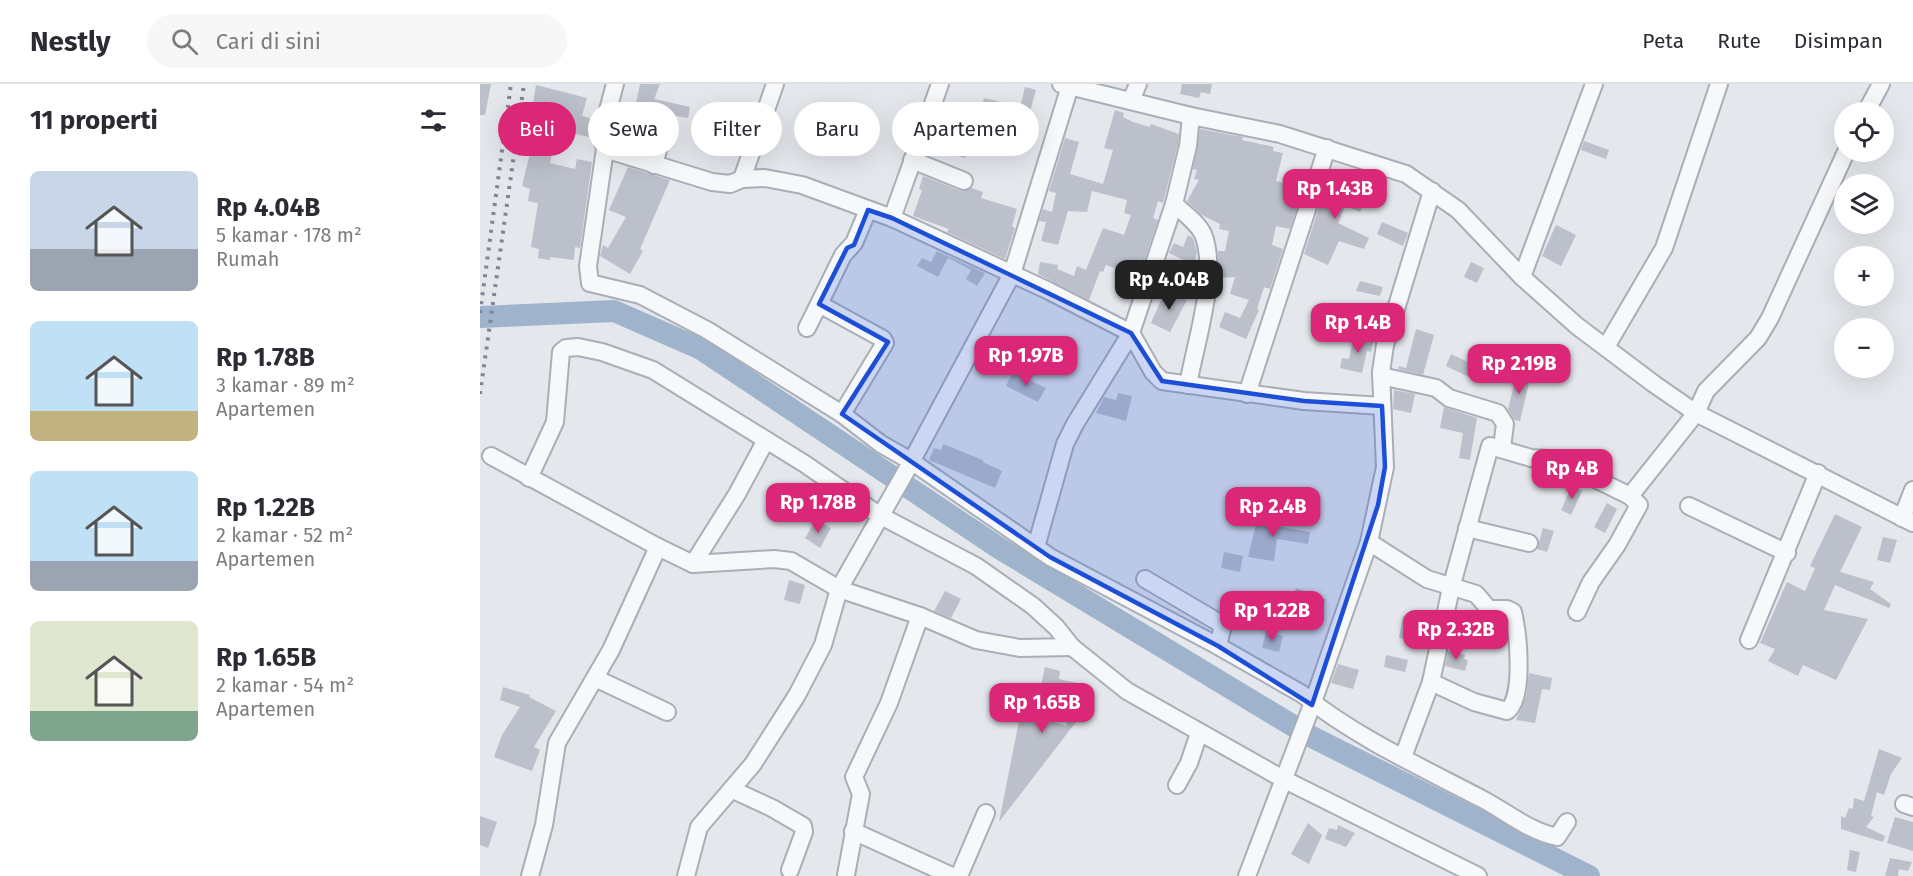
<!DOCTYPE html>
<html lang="id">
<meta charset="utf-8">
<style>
body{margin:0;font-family:"Fira Sans",sans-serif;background:#f7f7f7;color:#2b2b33;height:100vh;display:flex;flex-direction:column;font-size:22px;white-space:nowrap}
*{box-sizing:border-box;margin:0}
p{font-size:20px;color:#7c7c81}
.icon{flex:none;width:33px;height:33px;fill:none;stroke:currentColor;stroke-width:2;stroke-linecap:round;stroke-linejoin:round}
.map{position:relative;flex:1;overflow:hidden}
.sheet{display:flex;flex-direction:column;background:#fff;width:480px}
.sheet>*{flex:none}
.top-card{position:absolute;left:18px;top:18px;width:570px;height:54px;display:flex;gap:12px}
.fabs{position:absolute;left:1354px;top:18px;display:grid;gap:12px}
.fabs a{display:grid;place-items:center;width:60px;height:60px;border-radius:50%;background:#fff;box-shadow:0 6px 24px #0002;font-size:30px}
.price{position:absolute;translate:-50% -51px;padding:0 14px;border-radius:12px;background:#db2777;color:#fff;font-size:20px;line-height:39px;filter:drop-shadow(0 2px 3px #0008)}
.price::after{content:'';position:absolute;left:50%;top:36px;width:18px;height:14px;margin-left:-9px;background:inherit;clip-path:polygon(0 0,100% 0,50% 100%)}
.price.selected{background:#222;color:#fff}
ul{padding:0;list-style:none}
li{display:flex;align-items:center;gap:18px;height:150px;padding:0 30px}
li span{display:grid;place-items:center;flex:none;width:168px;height:120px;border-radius:9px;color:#555}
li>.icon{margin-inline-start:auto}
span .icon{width:72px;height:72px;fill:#fffc;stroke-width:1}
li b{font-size:26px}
h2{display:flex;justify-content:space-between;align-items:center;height:72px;padding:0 30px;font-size:26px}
.chip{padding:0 21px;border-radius:27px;background:#fff;box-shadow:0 6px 24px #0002;font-size:21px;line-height:54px}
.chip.selected{background:#db2777;color:#fff}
header{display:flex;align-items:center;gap:36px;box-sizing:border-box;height:84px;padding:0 30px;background:#fff;border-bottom:2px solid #e1e1e2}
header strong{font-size:28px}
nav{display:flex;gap:33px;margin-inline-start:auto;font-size:21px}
.search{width:420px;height:54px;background:#f7f7f7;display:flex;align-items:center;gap:15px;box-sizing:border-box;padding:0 21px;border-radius:33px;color:#7c7c81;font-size:22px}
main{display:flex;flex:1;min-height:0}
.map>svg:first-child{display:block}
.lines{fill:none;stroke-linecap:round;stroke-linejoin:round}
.river{stroke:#9fb4cc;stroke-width:22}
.building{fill:#bbc0ca}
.minor-casing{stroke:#a9aeb7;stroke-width:20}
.minor{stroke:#f7f8fa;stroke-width:16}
.rail{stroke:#7d8696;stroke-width:4;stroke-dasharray:3 6;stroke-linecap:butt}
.marked{fill:#1d4ed8;fill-opacity:0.2;stroke:#1d4ed8;stroke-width:4.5;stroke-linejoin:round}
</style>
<header>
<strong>Nestly</strong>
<div class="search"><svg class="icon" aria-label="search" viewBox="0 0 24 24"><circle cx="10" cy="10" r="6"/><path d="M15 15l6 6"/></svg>Cari di sini</div>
<nav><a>Peta</a><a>Rute</a><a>Disimpan</a></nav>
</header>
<main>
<section class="sheet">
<h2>11 properti<svg class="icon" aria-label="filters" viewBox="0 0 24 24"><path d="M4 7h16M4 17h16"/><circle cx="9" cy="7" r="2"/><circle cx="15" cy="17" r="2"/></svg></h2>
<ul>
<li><span style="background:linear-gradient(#c9d6e8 65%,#9aa5b1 0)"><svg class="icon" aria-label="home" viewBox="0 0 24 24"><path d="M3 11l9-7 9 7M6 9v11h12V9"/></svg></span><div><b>Rp 4.04B</b><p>5 kamar · 178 m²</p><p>Rumah</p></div></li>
<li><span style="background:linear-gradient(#bfe0f5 75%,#c2b280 0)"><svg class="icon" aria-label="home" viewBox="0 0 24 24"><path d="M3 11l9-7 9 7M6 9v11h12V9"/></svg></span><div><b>Rp 1.78B</b><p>3 kamar · 89 m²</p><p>Apartemen</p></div></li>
<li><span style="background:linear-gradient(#bfe0f5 75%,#9aa5b1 0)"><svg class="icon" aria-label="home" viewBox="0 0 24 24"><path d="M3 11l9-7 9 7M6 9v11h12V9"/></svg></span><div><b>Rp 1.22B</b><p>2 kamar · 52 m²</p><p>Apartemen</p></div></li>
<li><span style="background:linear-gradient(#dfe7d0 75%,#7fa58c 0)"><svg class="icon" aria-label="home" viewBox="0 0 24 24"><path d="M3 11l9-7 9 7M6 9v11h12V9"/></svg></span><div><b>Rp 1.65B</b><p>2 kamar · 54 m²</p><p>Apartemen</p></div></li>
</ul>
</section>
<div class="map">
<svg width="1433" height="792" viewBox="0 0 1433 792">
<rect width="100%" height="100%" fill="#e4e7ec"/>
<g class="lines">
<!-- river -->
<polyline class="river" points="0,233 134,227 221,265 519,464 830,652 1109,792"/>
</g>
<!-- building -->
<g class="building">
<polygon points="0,0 11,0 5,31 0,31"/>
<polygon points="160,0 180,0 174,15 210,23 208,34 189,31 186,46 174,47 168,64 159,63 162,50 150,48"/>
<polygon points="702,0 732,0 730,10 721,8 719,14 700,10"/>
<polygon points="56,1 107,14 102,32 113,35 109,53 78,46 70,79 95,85 97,75 112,78 100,164 95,163 94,176 70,173 70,176 58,174 59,165 51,163 58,119 48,117 50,105 42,102 51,65 57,66 64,36 51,33"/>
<polygon points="545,3 556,6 547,38 537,36"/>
<polygon points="504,14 521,18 518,30 533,34 528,56 493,47 485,74 465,68 477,26 499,32"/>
<polygon points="635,26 644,29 643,33 653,38 670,43 671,40 699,50 698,60 683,119 678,117 673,134 678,136 664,177 660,175 654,191 626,181 623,188 620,187 609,216 558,190 560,178 578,181 577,185 594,192 597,182 606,186 623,144 644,151 651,131 644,129 647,116 612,107 607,128 588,127 578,161 561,157 566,138 559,137 563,125 572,128 576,109 569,107 585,54 599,58 590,90 623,100 633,66 624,64"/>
<polygon points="720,45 763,53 762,56 794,63 793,67 803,69 796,97 823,104 810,145 796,142 792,161 803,165 790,205 784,203 777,225 779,226 766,255 739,243 745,228 760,234 769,216 750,210 755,193 739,194 738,167 745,167 749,147 739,145 740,140 722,131 707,117 719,96 714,95 717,86 713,85"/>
<polygon points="1104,57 1129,66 1126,75 1101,66"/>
<polygon points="148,83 190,96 160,165 163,167 150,190 120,172 123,161 128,164 146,133 129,126"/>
<polygon points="850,89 889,107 880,128 865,122 858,139 889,154 884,165 859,157 848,181 824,170"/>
<polygon points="443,92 481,107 492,104 503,108 501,114 537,125 532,142 535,144 525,175 467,148 469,145 433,132 442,106 439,105"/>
<polygon points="902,138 928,149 923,162 897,150"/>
<polygon points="1076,141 1096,151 1081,182 1062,172"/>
<polygon points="708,151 713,154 717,168 714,181 689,169 694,159 703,163"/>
<polygon points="457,167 505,189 497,202 486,195 491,186 468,174 458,193 437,182 442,174 451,178"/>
<polygon points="991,178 1004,184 997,199 984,193"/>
<polygon points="880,197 903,203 900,212 876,207"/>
<polygon points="686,205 707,216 690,248 671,239"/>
<polygon points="936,245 954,251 943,291 918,285 919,282 926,284"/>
<polygon points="874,250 894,254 891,268 887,267 882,289 860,284 862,274 869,275"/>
<polygon points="971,270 994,281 989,293 966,282"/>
<polygon points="1038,286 1051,290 1040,337 1034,336 1028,325"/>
<polygon points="533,288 566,304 558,318 526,302"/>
<polygon points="914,306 935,310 931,329 913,325"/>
<polygon points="638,309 652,312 646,337 616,329 624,313 636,316"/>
<polygon points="964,323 997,334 990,376 979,374 983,349 960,344"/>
<polygon points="463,360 503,376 503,378 522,387 515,404 449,376 454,364 461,366"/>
<polygon points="299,401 311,409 315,402 323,407 310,430 286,419"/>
<polygon points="1092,402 1102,407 1091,431 1081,426"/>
<polygon points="1127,419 1137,425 1125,449 1114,443"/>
<polygon points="1355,430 1382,443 1360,488 1394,498 1390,505 1411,520 1409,524 1355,501 1344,526 1388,535 1356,596 1323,581 1318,592 1288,577 1295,565 1280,559 1307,498 1325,507 1335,484 1330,482"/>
<polygon points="778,432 797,435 796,442 830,448 828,460 797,455 794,477 768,473"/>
<polygon points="336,436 351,444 340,464 325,454"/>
<polygon points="1063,444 1074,447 1067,468 1057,465"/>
<polygon points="1403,453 1417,456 1410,479 1397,476"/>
<polygon points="744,468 763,472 760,488 741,484"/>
<polygon points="309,496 325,501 320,520 304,516"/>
<polygon points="816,504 846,515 841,528 811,517"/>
<polygon points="465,507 481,515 471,534 454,527"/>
<polygon points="923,532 933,534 932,541 951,546 948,560 919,554"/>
<polygon points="786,548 803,552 799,568 782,564"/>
<polygon points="968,567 985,571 984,575 988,576 985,587 965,582"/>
<polygon points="906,571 928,576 925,588 904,583"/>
<polygon points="858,580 879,586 873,605 851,599"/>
<polygon points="565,583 580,587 579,595 610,602 602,634 599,634 519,738 541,627 586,642 591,623 558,615"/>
<polygon points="1049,589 1072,594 1070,606 1062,605 1055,639 1036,636 1046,612"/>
<polygon points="23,603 50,611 49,613 76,627 54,663 60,666 52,687 14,673 22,651 40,623 20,616"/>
<polygon points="1399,665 1422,674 1411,690 1404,711 1397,708 1391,732 1394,733 1386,743 1405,752 1403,758 1361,745 1361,732 1365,734 1369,724 1373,725 1374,714 1384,717"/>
<polygon points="0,732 17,738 8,764 0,761"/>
<polygon points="1415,733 1433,738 1433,767 1407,759"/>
<polygon points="828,739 842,751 829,780 811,770"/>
<polygon points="858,741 875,749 866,763 845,755 849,744 857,746"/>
<polygon points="1370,766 1380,768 1376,788 1367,786"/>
<polygon points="1410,774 1432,778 1428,787 1419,785 1418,792 1405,792"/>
</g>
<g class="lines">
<defs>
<g id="minor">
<path d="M135,0L121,52L125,65L108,182L110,199L160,211L227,246L362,330L401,360L431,377L570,473L738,562L822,610C877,654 941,683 1004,716C1028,729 1049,747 1077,753L1087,738"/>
<polyline points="581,0 711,32 800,50 926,90 978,126 1042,193 1097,242 1174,300 1216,329 1433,439"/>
<polyline points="651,17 658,0"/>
<polyline points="1386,28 1401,0"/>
<polyline points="125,65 232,98 250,100 262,95 285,94 322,101 412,134 460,0"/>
<polyline points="432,76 484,97"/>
<polyline points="174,81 181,55"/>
<polyline points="262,95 295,0"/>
<path d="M694,120C704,129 717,138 723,150C739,190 715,260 708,301"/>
<polyline points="412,134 569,207 651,249 694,120 708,62 711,32"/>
<polyline points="1042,193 1114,0"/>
<polyline points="327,244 339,220"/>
<polyline points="1126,263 1184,164 1239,0"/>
<polyline points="901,292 956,304 969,314 1018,329 1025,340 1022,364"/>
<polyline points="767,310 847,64"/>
<polyline points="362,330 405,259 403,255 339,220 363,171 374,159 388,126"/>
<polyline points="11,372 178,463"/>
<polyline points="49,394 75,338 81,268 86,264 98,263 122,268 173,286 325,380 399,431 496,482 553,522 576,543 592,563 647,607 803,695 998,792"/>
<polyline points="1150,412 1216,329 1226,307 1278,254 1290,234 1366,68"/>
<polyline points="1209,422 1307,469"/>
<polyline points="1422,434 1433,406"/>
<polyline points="987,444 1049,459"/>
<path d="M889,458L947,495L996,510L1009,525H1027L1033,528C1038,549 1045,613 1027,627L994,618L951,598"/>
<polyline points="556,463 585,360 595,340 651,249 673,288 682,297 824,317 902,322"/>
<polyline points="213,480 257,410 286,356"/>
<polyline points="665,495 743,541 738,562"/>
<polyline points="1269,556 1338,389"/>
<polyline points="115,594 187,628"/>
<polyline points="923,673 951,598 971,504 1010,362 1051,374 1069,375 1085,380 1150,412 1159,421 1137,461 1111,498 1097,528"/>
<polyline points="697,701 709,679 719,649"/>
<polyline points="253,706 292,724 323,742 324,748 310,786"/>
<polyline points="1424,720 1433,723"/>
<polyline points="373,747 472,792"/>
<polyline points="366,791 381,710 374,693 409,619 440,532"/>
<polyline points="50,792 64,741 77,659 131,566 178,463 213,480 294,475 311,477 359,505 440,532 496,556 540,564 592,563"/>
<polyline points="206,792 219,743 273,680 317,611 343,561 359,505 429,382 532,190 590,2"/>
<polyline points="479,792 506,729"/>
<polyline points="767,792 832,621 889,458 905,383 901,288 905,261 952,107"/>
</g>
</defs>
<!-- minor casing -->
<use href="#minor" class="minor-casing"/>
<!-- minor -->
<use href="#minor" class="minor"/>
<!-- rail -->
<g class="rail">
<polyline points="0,229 31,0"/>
<polyline points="0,310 44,0"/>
</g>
</g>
<!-- marked area -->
<path class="marked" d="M388,126L412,134L651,249L682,297L824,317L902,322L905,383L898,421L832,621L738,562L570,473L362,330L408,258L339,220L367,164L374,161Z"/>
</svg>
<div class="fabs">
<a><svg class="icon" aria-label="locate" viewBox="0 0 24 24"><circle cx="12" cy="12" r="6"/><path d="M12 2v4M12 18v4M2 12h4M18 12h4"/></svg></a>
<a><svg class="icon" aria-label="layers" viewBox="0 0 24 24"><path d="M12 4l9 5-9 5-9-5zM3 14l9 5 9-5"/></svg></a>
<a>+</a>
<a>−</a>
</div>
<b class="price" style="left:855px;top:136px">Rp 1.43B</b>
<b class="price selected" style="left:689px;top:227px">Rp 4.04B</b>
<b class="price" style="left:878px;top:270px">Rp 1.4B</b>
<b class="price" style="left:546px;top:303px">Rp 1.97B</b>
<b class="price" style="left:1039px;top:311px">Rp 2.19B</b>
<b class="price" style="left:1092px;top:416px">Rp 4B</b>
<b class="price" style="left:338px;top:450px">Rp 1.78B</b>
<b class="price" style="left:793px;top:454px">Rp 2.4B</b>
<b class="price" style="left:792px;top:558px">Rp 1.22B</b>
<b class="price" style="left:976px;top:577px">Rp 2.32B</b>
<b class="price" style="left:562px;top:650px">Rp 1.65B</b>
<div class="top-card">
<a class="chip selected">Beli</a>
<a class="chip">Sewa</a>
<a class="chip">Filter</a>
<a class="chip">Baru</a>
<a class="chip">Apartemen</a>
</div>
</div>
</main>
